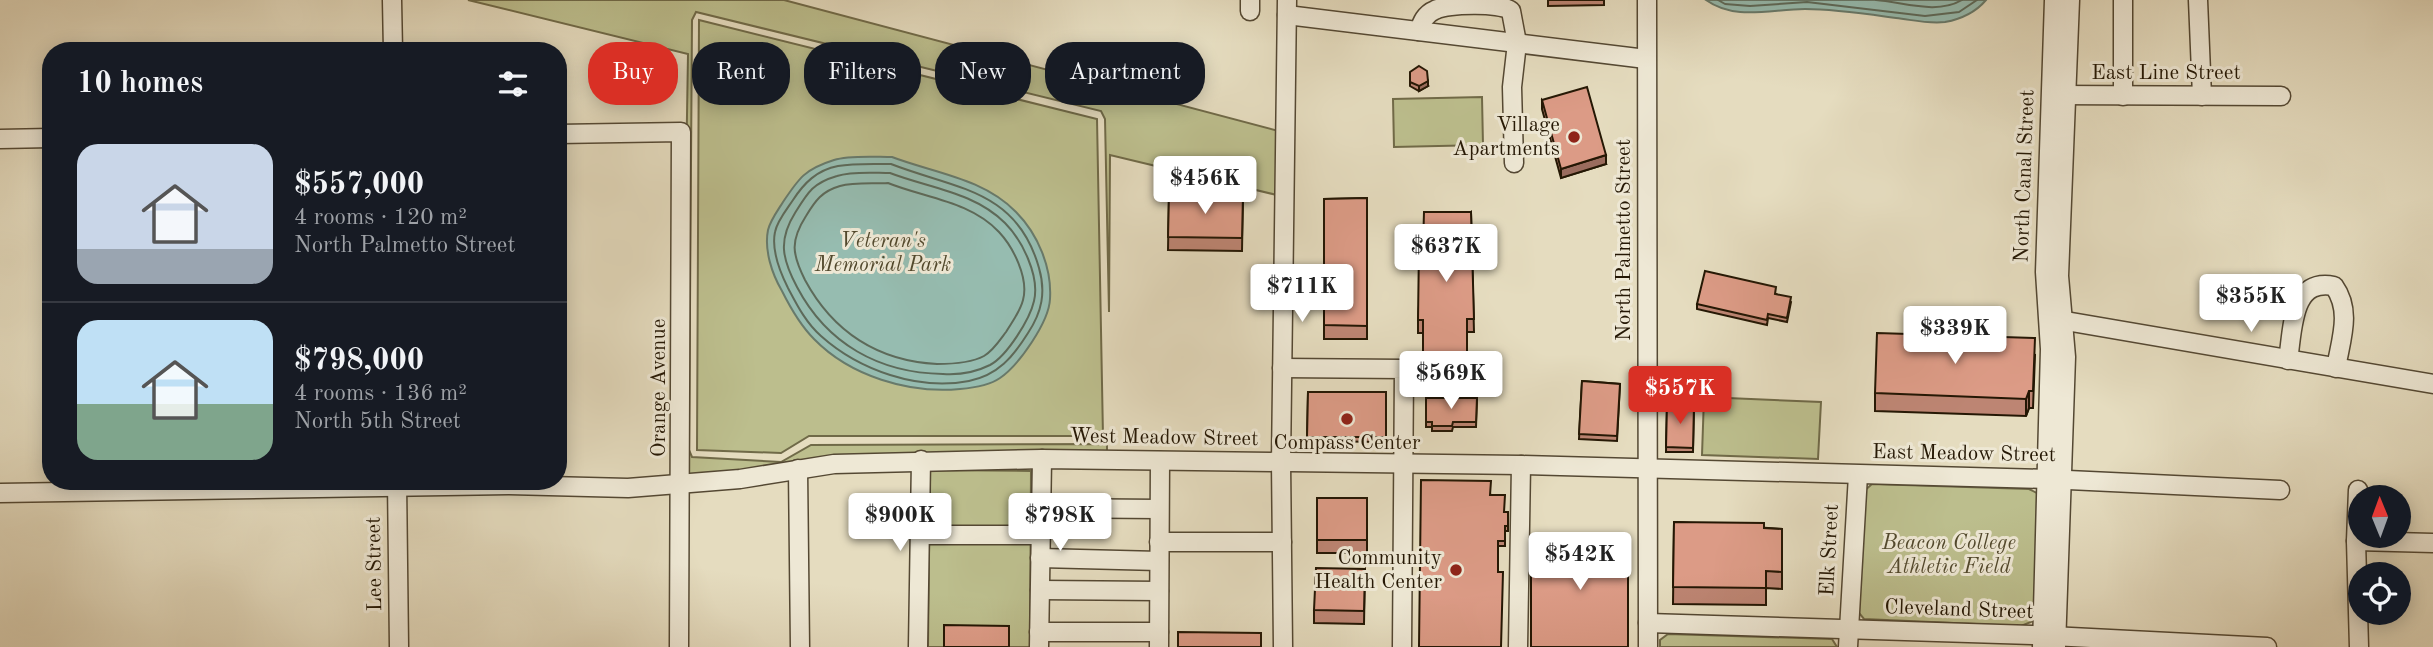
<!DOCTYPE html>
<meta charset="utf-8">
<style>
body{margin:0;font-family:"Old Standard TT",serif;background:#242831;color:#f1f3f6;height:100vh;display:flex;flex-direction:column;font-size:26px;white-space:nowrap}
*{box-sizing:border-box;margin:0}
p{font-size:23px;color:#9ea1a6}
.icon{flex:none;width:38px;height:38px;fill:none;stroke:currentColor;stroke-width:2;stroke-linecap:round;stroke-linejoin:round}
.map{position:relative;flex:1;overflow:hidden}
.side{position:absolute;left:42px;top:42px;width:525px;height:448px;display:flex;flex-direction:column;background:#171b24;border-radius:28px;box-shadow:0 4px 18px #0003}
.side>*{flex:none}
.banner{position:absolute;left:588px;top:42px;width:665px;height:63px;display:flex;gap:14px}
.needle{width:46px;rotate:359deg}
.buttons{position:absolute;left:2348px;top:485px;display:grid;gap:14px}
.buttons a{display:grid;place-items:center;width:63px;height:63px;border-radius:50%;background:#171b24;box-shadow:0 4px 18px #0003;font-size:35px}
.price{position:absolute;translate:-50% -60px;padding:0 16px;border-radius:7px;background:#fff;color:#222;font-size:23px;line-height:46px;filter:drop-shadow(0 2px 4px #0008)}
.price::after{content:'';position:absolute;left:50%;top:42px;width:21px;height:16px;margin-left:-10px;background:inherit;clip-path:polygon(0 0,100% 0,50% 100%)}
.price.active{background:#d93025;color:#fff}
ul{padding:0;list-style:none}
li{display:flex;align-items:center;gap:21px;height:175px;padding:0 35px}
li+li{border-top:2px solid #363941}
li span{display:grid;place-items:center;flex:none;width:196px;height:140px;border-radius:21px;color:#555}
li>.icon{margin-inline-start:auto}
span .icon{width:84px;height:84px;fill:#fffc;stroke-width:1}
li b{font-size:30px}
h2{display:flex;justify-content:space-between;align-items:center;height:84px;padding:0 35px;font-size:30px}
.pill{padding:0 24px;border-radius:28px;background:#171b24;box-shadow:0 4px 18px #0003;font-size:24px;line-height:63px}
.pill.active{background:#d93025;color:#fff}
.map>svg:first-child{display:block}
.green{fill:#bcbe8d;stroke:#706a48;stroke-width:2}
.water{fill:#96bcb0;stroke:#687a6b;stroke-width:2}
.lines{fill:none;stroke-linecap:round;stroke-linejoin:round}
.shore{stroke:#5d6a5a;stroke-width:2}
.minor-casing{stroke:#544833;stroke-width:21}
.minor{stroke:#eee8d5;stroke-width:18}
.wall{fill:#bd8573;stroke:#241704;stroke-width:2}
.shaded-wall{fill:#9a6c5e;stroke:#241704;stroke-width:2}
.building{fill:#dc9b86;stroke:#241704;stroke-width:2}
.poi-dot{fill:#8f2418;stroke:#eee8d5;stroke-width:2.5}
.labels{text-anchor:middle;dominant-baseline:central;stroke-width:6;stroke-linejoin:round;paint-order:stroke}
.street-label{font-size:21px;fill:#241704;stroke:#eee8d5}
.poi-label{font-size:21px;fill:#241704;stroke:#eee8d5;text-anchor:end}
.park-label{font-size:21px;font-style:italic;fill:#52492d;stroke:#eee8d5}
</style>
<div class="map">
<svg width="2433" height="647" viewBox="0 0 2433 647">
<rect width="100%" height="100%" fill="#e5dcbf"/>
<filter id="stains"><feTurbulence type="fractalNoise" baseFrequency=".00286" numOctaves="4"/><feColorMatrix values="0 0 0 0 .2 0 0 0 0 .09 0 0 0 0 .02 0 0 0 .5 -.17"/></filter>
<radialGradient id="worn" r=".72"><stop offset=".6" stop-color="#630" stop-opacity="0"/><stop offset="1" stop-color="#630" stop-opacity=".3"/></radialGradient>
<!-- green -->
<g class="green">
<polygon points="468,0 784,0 1286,133 1285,197 1110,155 1109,312 1105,119 1101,111 696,12 692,20 689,450 692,457 781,462 811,445 1107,444 1107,460 819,463 798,480 681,481 688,54"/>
<polygon points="699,20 1097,119 1103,436 809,436 781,453 697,450"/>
<polygon points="1482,97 1483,145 1394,147 1393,99"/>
<polygon points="1704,397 1821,402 1818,459 1702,455"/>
<polygon points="930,470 1031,471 1030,647 928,647"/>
<polygon points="1872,484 2029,489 2037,493 2036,614 2031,622 2021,626 1864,619 1859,613 1863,492"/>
<polygon points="1668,634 1832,639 1837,647 1660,647 1660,640"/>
</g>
<!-- water -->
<g class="water">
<path d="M1706,0H1986C1975,13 1961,19 1945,22C1928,24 1913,20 1896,18C1867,14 1835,9 1805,9C1771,9 1735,21 1706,0Z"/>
<path d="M892,157C934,173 983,178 1016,212C1038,234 1052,268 1050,299C1049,322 1019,365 1000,378C990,385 972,388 960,389C909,394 850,376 814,339C800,325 791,309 782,291C772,274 764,250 768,230C770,221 778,210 783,202C799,178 805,169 834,160C849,155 875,157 892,157Z"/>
</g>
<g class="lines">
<!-- shore -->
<g class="shore">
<polyline points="1718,0 1725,4 1750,6 1807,2 1925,16 1959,12 1977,0"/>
<path d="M1876,0C1903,2 1937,15 1962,0"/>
<path d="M891,164C955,189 1017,189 1039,268C1046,292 1042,312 1028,333C1013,357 998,375 969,381C918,391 859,370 821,336C806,323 797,305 788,288C780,272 771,251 775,232C777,221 787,209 793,200C804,183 817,170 838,166C854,163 875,164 891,164Z"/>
<path d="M890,173C929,188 974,192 1005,223C1022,240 1040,276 1034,301C1030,319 1007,356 990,365C976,372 958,375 943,374C879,373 827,344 797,287C782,259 778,240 795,213C808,192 813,183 837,176C852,171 874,173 890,173Z"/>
<path d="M888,183C925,198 970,201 999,232C1013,247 1029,278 1023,300C1020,312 1012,322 1006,332C1000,340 993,351 984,356C971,363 952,364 937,364C878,361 833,332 805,280C792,254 790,241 806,216C815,201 822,191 840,186C854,182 873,184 888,183Z"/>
</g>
<defs>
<g id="minor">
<polyline points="392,0 393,51"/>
<polyline points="1647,0 1648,647"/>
<polyline points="2123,0 2123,96"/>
<polyline points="2198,0 2202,96"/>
<polyline points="1250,11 1250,0"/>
<polyline points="1287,15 1646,59"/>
<path d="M1419,31C1422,22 1425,14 1435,10C1448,4 1500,2 1511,11L1517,43L1512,87L1514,163"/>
<polyline points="2054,95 2281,96"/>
<polyline points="558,134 681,132 679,647"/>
<polyline points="0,139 51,138"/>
<polyline points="2054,319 2433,384"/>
<path d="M2288,360C2293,329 2291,278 2334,286C2352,311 2341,339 2336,368"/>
<polyline points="1282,368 1404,369 1402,647"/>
<polyline points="798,469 800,647"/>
<polyline points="397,481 399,647"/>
<polyline points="2358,490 2356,541 2359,647"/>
<polyline points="0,493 509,485 628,488 740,479 834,464 1042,459 1521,465 2047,479 2280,490"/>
<polyline points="1041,508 1159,509"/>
<polyline points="920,535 1041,535"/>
<polyline points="2356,541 2433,543"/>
<polyline points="1159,542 1282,542"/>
<polyline points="1040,558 1159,561"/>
<polyline points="1040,590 1159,591"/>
<polyline points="1648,623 2032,635 2267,647"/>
<polyline points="1039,632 1159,632"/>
<polyline points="918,647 921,460"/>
<polyline points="1039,647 1042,459"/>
<polyline points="1159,647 1160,461"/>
<polyline points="1283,647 1281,462 1287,0"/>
<polyline points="1518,647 1521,465"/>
<polyline points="1848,647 1858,475"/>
<polyline points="2042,647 2050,349 2045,272 2054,0"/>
<polyline points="2056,647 2066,357 2059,276 2070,0"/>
</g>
</defs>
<!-- minor casing -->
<use href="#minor" class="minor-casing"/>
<!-- minor -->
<use href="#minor" class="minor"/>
</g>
<!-- wall -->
<g class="wall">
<polygon points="1548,0 1604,0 1604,5 1548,6"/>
<polygon points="1410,76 1428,86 1419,91 1410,86"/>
<polygon points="1542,100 1606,164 1561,178 1542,109"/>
<polygon points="1169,194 1243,195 1242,251 1168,250"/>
<polygon points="1367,198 1367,339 1324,339 1324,199"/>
<polygon points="1471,212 1474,332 1467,332 1467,372 1423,371 1423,333 1418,333 1418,320 1423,247"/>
<polygon points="1776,294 1791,302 1787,322 1768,318 1767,325 1697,309 1697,304"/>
<polygon points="2035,355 2033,408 2029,408 2026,416 1875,411 1875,393"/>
<polygon points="1582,381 1620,384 1617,441 1579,439"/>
<polygon points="1308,392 1386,392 1386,442 1307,441"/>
<polygon points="1426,398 1477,398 1476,427 1453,427 1452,431 1432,431 1432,427 1426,427"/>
<polygon points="1667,404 1694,405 1693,452 1666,452"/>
<polygon points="1491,495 1504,512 1508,512 1508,531 1505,531 1505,546 1498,546 1498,572 1501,647"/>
<rect x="1317" y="498" width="50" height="55"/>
<polygon points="1674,522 1782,529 1782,589 1766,588 1766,605 1673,604"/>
<polygon points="1365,569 1364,624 1314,623 1314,610"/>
</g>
<!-- shaded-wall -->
<g class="shaded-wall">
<polygon points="1428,81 1428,86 1419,91 1419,86"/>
<polygon points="1606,155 1606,164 1561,178 1561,169"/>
<polygon points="2029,391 2029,408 2026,416 2026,399"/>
</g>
<!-- building -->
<g class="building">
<polygon points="1419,66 1427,71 1428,81 1419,86 1410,82 1410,72"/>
<polygon points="1587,87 1606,155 1561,169 1542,100"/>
<polygon points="1169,194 1243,195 1242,238 1168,237"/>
<polygon points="1367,198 1367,326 1324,325 1324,199"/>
<polygon points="1424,212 1471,212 1474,319 1467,319 1467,358 1423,358 1423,320 1418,320 1419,247 1423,247"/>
<polygon points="1705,271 1776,287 1775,294 1791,297 1787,318 1768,314 1767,320 1697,304"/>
<polygon points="1877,333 2035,338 2033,391 2029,391 2026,399 1875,393"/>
<polygon points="1582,381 1620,384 1617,436 1579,434"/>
<polygon points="1308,392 1386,392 1386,437 1307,437"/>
<polygon points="1426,398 1477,398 1476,422 1453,422 1452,426 1432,426 1432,422 1426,422"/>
<polygon points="1667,404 1694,405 1693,448 1666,447"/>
<polygon points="1421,480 1491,481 1490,495 1505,495 1504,512 1508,512 1508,526 1505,526 1505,541 1498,541 1498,572 1503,572 1501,647 1419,647"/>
<rect x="1317" y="498" width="50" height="42"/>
<polygon points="1674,522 1764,523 1764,528 1782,529 1782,572 1766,571 1766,588 1673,587"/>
<rect x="1531" y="536" width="97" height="111"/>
<polygon points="1316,568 1365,569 1364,611 1314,610"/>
<polygon points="944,625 1009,626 1009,647 944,647"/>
<polygon points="1178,632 1261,633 1261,647 1178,647"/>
</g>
<!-- markers -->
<g class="poi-dot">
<circle cx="1574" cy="137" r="7"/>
<circle cx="1347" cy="419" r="7"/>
<circle cx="1456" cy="570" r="7"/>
</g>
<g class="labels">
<!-- street labels -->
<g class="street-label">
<text x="2166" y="73">East Line Street</text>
<text transform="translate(2025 176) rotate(-88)">North Canal Street</text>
<text transform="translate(1624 240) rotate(-90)">North Palmetto Street</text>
<text transform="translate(659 388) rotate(-90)">Orange Avenue</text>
<text transform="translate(1164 438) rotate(1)">West Meadow Street</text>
<text transform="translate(1964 454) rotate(1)">East Meadow Street</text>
<text transform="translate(1830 550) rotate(-87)">Elk Street</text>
<text transform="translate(375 564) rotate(-91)">Lee Street</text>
<text transform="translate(1959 610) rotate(2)">Cleveland Street</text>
</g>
<!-- poi labels -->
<g class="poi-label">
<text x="1560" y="125">Village<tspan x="1560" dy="24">Apartments</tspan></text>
<text x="1347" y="443" text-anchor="middle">Compass Center</text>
<text x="1442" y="558">Community<tspan x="1442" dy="24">Health Center</tspan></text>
</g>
<!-- park labels -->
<g class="park-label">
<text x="883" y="241">Veteran's<tspan x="883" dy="24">Memorial Park</tspan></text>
<text x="1949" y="543">Beacon College<tspan x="1949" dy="24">Athletic Field</tspan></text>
</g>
</g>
<rect width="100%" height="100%" filter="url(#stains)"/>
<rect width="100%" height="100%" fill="url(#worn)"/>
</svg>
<div class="buttons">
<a><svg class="needle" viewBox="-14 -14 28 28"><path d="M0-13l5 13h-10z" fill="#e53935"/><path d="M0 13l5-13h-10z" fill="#9ea1a6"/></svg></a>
<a><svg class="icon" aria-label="locate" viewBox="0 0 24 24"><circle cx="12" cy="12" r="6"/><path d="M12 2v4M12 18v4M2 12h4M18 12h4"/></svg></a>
</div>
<b class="price" style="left:1205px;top:216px">$456K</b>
<b class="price" style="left:1446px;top:284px">$637K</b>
<b class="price" style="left:1302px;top:324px">$711K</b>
<b class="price" style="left:2251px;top:334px">$355K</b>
<b class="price" style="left:1955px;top:366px">$339K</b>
<b class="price" style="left:1451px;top:411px">$569K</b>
<b class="price active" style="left:1680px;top:426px">$557K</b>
<b class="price" style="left:900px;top:553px">$900K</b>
<b class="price" style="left:1060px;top:553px">$798K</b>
<b class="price" style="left:1580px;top:592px">$542K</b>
<div class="banner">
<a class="pill active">Buy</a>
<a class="pill">Rent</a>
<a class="pill">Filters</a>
<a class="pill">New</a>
<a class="pill">Apartment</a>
</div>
<section class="side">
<h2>10 homes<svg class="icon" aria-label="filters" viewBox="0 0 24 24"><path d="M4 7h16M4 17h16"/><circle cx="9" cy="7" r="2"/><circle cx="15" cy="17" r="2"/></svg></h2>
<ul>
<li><span style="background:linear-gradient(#c9d6e8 75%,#9aa5b1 0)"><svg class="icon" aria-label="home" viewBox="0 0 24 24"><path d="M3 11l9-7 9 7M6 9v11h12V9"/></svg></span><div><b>$557,000</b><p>4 rooms · 120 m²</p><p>North Palmetto Street</p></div></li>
<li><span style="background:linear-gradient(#bfe0f5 60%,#7fa58c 0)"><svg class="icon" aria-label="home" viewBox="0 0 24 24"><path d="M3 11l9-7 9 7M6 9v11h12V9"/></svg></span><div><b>$798,000</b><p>4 rooms · 136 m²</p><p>North 5th Street</p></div></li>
</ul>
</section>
</div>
